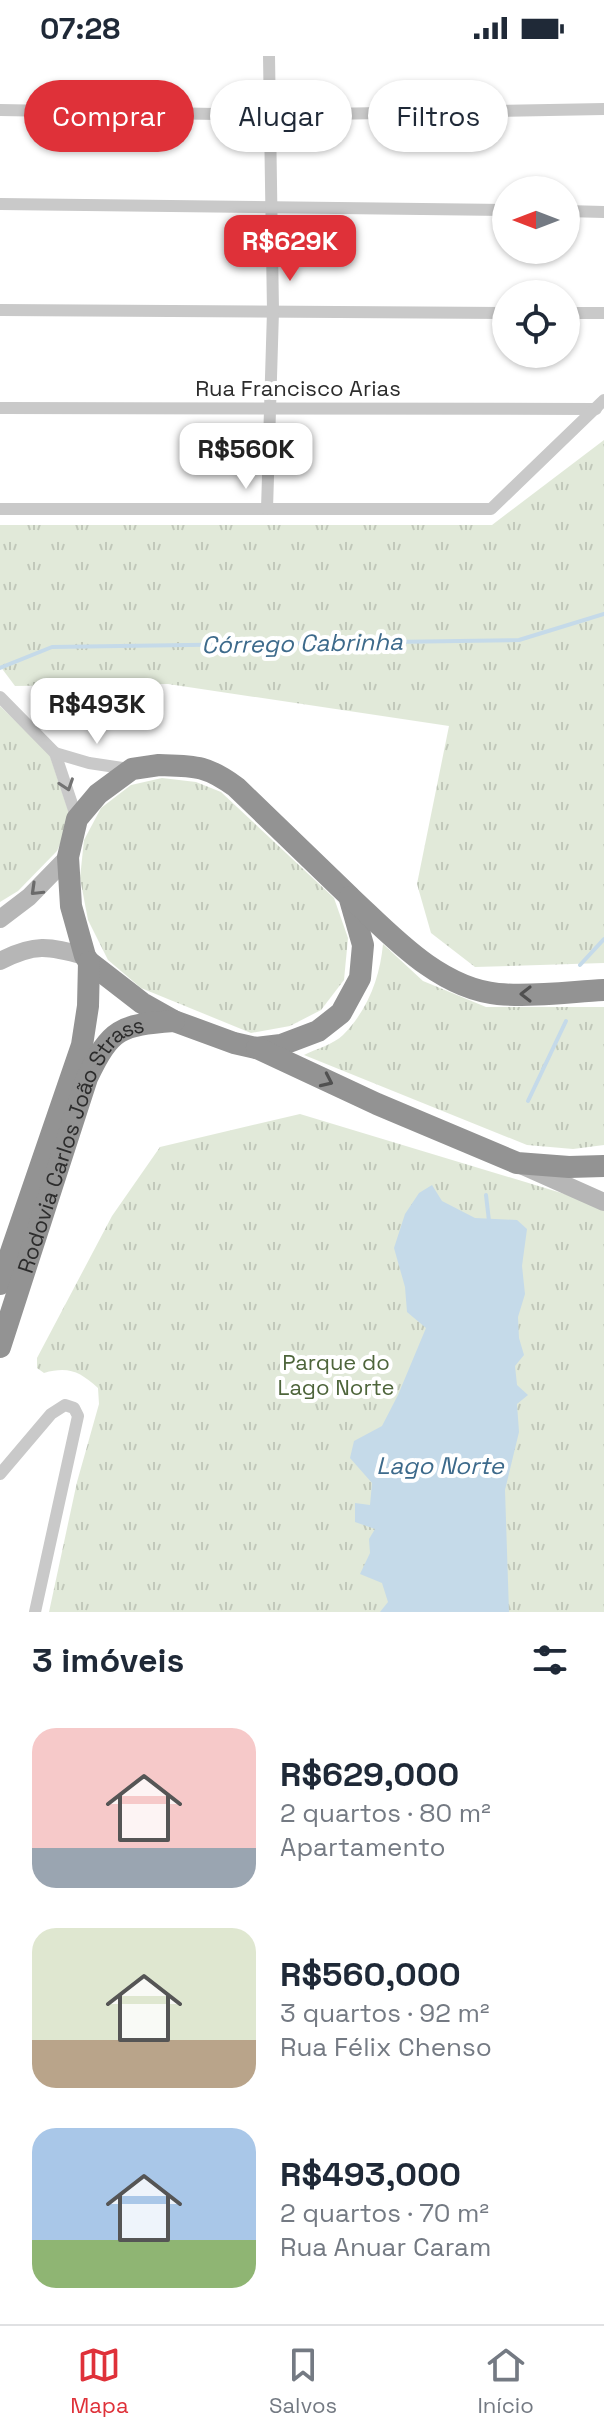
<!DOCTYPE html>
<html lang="pt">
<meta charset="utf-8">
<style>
body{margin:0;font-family:"Space Grotesk",sans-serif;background:#f2f2f3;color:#1f2937;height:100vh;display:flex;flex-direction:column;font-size:30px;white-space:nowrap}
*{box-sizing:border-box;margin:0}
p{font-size:26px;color:#747a83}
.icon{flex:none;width:44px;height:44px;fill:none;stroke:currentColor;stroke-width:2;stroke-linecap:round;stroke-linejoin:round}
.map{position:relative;height:1556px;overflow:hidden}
.details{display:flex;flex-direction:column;background:#fff;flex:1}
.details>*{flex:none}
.hud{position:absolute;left:24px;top:24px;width:556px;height:72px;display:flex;gap:16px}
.needle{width:52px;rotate:270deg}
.tools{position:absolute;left:492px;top:120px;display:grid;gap:16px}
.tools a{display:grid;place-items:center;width:88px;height:88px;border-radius:50%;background:#fff;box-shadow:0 2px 6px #0004;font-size:40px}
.price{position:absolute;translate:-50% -68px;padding:0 18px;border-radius:16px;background:#fff;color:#222;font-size:26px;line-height:52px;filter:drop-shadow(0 2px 4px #0008)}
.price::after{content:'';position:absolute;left:50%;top:48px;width:24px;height:18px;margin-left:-12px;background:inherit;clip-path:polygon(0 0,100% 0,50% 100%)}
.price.current{background:#df3139;color:#fff}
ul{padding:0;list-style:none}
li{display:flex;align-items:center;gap:24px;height:200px;padding:0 32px}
li span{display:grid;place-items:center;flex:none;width:224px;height:160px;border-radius:24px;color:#555}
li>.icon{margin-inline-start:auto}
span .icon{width:96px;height:96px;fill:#fffc;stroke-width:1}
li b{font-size:34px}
h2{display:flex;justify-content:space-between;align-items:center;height:96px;padding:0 32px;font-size:34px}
.tag{padding:0 28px;border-radius:36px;background:#fff;box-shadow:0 2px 6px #0004;font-size:28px;line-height:72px}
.tag.current{background:#df3139;color:#fff}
.status{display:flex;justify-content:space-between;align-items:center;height:56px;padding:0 40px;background:#fff;direction:ltr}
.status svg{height:22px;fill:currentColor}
.dock{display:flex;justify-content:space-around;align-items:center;height:112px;border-top:2px solid #e0e1e3;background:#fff;font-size:22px;color:#747a83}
.dock a{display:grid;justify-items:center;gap:4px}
.dock .current{color:#df3139}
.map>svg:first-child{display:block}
.grass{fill:url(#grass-tufts)}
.water{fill:#c5dae9}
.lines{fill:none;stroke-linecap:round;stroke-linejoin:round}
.stream{stroke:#c5dae9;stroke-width:4}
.street{stroke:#c9c9c9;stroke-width:12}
.secondary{stroke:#b6b6b6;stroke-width:18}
.highway{stroke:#939393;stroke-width:22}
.oneway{stroke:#737373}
.oneway2{stroke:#6a6a6a}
.oneway3{stroke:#505050}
.labels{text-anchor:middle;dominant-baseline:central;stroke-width:8;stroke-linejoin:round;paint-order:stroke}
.street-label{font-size:22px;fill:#2c2c2c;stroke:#fff}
.park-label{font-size:22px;fill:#4e653b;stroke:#fff}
.water-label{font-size:24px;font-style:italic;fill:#3d6a8b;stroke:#fff}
</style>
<div class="status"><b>07:28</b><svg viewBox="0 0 49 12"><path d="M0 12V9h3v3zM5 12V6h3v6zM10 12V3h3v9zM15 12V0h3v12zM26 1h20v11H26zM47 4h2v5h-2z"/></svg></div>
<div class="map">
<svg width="604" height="1556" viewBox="0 0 604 1556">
<defs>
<pattern id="grass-tufts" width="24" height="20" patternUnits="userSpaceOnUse" patternTransform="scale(2)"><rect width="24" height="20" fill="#e1e9d9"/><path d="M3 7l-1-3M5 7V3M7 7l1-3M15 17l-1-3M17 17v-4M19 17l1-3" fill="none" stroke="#c1c8ba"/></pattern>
</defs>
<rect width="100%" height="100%" fill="#fff"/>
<!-- grass -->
<g class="grass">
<polygon points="604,384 604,907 475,911 431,877 417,828 449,670 168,628 15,630 0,610 0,469 492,469"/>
<polygon points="0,650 49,697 71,763 57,795 18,835 0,846"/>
<polygon points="162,722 196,726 221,736 334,842 348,882 344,924 321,954 290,970 251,977 141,932 108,904 88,864 80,822 84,784 101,752 131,729"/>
<path d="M383,888L423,925L486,951H604V1089L573,1093L527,1089L304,999C316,993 334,988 343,979C368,954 380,921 383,888Z"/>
<path d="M300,1058L568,1139L604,1153V1556H49L77,1426L99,1348L98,1332C80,1316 69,1310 44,1317L37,1312V1302L112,1160L160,1091Z"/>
</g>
<!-- water -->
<polygon class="water" points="432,1129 442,1145 475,1162 517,1164 527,1173 522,1210 525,1238 518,1261 519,1282 524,1299 515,1310 517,1329 528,1339 517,1348 519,1376 505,1434 509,1556 380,1556 388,1546 382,1527 360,1518 370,1497 369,1483 375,1473 355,1466 355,1447 370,1449 372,1427 350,1402 354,1385 382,1370 398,1339 426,1272 407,1256 405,1231 394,1192 405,1158 419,1137"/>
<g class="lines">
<!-- stream -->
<g class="stream">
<polyline points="0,612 52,591 519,584 604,558"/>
<polyline points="580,909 604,883"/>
<polyline points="528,1045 566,965"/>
<polyline points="486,1139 489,1165"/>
</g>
<!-- street -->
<g class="street">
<polyline points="0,54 269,59 604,53"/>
<polyline points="0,148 506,154"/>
<polyline points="566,155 604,156"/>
<polyline points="0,254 506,257"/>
<polyline points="566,257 604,257"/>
<polyline points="0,352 596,353"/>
<polyline points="0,453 491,453 604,344"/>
<polyline points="267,453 273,255 269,0"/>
<polyline points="0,641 55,697 77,763"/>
<polyline points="55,697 89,707 129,713"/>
<polyline points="0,1418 51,1358 65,1349 74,1352 78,1360 35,1556"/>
</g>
<!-- secondary -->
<g class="secondary">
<polyline points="0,863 29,841 68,801"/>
<path d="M0,905C35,887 48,890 85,900"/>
<polyline points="523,1110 604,1146"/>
</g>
<!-- highway -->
<g class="highway">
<path d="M159,709C195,710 206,709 236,731L349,840L363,889L360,922L341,957L318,975L281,989L256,992L234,987L174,965L142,947L89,906L85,900L71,850L68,801L77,763L98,738L132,713Z"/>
<path d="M350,841C391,879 438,932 498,938C533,941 569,936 604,934"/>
<polyline points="257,992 377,1048 517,1107 569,1111 604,1110"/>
<polyline points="0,1228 82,989 88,950 89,906"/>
<path id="s1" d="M0,1291L87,1022C111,972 120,969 174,965"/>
</g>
</g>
<!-- one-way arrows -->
<defs><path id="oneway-chevron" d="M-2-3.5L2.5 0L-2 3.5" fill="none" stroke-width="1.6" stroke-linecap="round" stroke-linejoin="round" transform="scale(2)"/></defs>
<use class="oneway" href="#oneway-chevron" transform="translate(67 729) rotate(71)"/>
<use class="oneway2" href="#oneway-chevron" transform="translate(36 834) rotate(136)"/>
<g class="oneway3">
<use href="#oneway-chevron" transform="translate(526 938) rotate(-180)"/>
<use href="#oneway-chevron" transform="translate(327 1025) rotate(25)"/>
</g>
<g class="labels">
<!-- street labels -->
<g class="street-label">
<text x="298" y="332">Rua Francisco Arias</text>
<text stroke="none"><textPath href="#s1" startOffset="222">Rodovia Carlos João Strass</textPath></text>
</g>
<!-- park labels -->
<g class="park-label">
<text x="336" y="1306">Parque do<tspan x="336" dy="25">Lago Norte</tspan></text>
</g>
<!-- water labels -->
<g class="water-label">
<text transform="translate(302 587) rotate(-1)">Córrego Cabrinha</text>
<text x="440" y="1409">Lago Norte</text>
</g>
</g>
</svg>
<div class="tools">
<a><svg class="needle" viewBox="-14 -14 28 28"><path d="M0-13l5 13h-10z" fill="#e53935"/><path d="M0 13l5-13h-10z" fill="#747a83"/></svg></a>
<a><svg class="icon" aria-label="locate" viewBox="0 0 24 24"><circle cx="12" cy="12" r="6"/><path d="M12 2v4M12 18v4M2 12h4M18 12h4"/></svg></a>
</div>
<b class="price current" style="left:290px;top:227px">R$629K</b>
<b class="price" style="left:246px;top:435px">R$560K</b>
<b class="price" style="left:97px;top:690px">R$493K</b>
<div class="hud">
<a class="tag current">Comprar</a>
<a class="tag">Alugar</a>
<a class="tag">Filtros</a>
</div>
</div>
<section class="details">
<h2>3 imóveis<svg class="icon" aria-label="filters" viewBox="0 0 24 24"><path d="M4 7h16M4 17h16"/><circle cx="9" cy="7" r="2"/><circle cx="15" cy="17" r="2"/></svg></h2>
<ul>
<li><span style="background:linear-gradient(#f6c9c9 75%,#9aa5b1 0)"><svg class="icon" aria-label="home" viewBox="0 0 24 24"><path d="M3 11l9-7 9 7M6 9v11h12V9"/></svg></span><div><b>R$629,000</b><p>2 quartos · 80 m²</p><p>Apartamento</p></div></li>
<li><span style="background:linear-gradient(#dfe7d0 70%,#b9a48a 0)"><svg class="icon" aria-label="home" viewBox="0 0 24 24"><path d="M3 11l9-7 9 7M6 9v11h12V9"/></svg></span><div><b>R$560,000</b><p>3 quartos · 92 m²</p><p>Rua Félix Chenso</p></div></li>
<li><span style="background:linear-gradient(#a9c7e8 70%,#8fb573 0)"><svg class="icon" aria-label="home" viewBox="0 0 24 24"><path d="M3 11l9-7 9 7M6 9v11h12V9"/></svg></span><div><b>R$493,000</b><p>2 quartos · 70 m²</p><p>Rua Anuar Caram</p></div></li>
</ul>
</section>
<nav class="dock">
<a class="current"><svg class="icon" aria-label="map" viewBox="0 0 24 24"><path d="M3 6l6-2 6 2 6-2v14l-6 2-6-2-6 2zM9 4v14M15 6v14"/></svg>Mapa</a>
<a><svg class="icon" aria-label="saved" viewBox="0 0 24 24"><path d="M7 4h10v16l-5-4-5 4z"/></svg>Salvos</a>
<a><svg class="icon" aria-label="home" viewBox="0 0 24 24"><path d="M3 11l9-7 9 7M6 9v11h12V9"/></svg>Início</a>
</nav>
